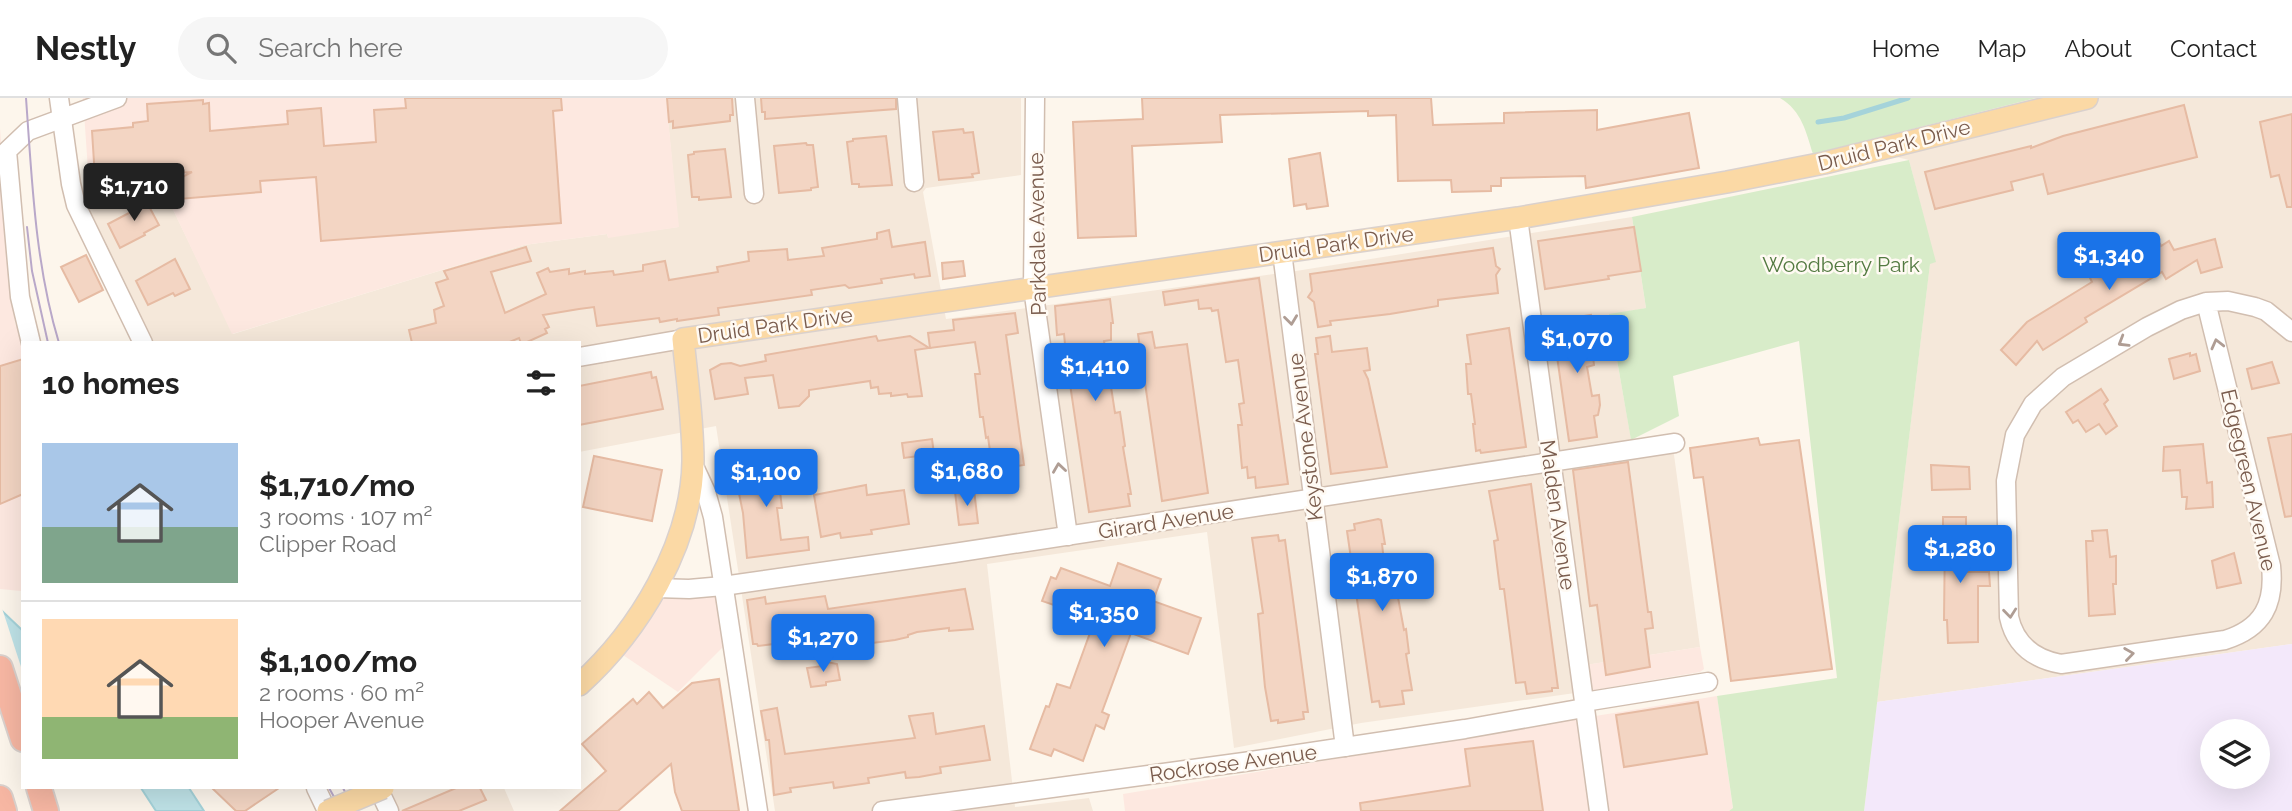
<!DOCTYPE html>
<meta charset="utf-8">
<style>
body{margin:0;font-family:Raleway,sans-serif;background:#f6f6f6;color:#222;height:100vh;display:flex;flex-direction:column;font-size:26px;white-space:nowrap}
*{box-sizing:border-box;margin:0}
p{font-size:23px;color:#767676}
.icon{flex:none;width:38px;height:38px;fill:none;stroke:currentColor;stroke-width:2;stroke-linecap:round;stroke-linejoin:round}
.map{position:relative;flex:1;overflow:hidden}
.sheet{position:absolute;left:21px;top:243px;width:560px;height:448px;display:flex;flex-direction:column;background:#fff;border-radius:0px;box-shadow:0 7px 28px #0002}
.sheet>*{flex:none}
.controls{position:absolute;left:2200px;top:621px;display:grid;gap:14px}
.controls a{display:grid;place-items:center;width:70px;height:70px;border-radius:50%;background:#fff;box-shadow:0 7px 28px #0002;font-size:35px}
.price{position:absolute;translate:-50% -60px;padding:0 16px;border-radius:7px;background:#1a73e8;color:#fff;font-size:23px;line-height:46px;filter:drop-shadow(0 2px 4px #0008)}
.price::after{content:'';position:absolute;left:50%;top:42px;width:21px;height:16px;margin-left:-10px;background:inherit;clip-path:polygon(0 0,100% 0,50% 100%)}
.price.on{background:#222;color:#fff}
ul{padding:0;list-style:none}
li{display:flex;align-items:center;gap:21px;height:175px;padding:0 21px}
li+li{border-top:2px solid #e0e0e0}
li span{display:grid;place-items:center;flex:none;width:196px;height:140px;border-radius:0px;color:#555}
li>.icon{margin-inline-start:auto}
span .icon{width:84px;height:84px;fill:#fffc;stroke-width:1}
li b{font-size:30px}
h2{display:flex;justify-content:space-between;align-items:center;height:84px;padding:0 21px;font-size:30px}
header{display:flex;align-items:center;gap:42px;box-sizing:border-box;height:98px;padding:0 35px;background:#fff;border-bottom:2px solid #e0e0e0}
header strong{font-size:33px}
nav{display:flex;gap:38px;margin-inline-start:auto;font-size:24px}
.search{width:490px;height:63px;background:#f6f6f6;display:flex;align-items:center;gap:18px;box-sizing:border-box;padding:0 24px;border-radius:38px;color:#767676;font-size:26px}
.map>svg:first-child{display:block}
.residential{fill:#f5e8da}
.commercial{fill:#fde8e0}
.education{fill:#f3e8fa;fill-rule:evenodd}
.green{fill:#d8ecc9}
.water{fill:#bfe3e8;stroke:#a5d3da;stroke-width:2}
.pier{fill:#fdf6ec}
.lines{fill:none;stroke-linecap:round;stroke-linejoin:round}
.stream{stroke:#a5d3da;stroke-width:5}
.building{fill:#f3d5c3;stroke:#e6bba3;stroke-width:2}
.minor-casing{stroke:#d1beb0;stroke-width:21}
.major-casing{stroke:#dad1cd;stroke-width:24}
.highway-casing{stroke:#dad1cd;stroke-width:28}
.minor{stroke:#fff;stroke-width:18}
.major{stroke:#fbd9a5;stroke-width:21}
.highway{stroke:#f7b7a3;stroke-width:24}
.tram{stroke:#b9a8c9;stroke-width:2}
.major-bridge-casing{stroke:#dad1cd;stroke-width:24;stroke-linecap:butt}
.major-bridge{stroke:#fbd9a5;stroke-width:21}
.oneway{stroke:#af9d94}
.labels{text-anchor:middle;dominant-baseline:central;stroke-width:5;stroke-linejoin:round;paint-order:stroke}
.street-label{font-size:21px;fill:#7a5c4d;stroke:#fffaf3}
.park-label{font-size:21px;fill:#537a41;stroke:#fffaf3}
</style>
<header>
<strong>Nestly</strong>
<div class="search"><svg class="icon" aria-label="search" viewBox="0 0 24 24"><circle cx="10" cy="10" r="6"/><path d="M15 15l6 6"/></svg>Search here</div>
<nav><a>Home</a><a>Map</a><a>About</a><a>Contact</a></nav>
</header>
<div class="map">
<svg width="2292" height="713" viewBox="0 0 2292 713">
<rect width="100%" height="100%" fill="#fdf6ec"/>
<!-- residential -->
<g class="residential">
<polygon points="666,0 1021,0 1021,77 926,90 923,94 946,221 1296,173 1632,119 1646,210 1609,217 1631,341 1672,342 1700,549 1580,568 1582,594 1361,625 1234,650 1207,434 987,466 1015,709 1089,700 1093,713 775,713 716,328 579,354 579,245 143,245 73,102 167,99 233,236 524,147 607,136 608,139 678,129"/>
<polygon points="2036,0 2292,0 2292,546 1877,604 1930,165 1935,164 1909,62 1872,53 1860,45"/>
<polygon points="375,690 504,690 514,713 378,713 369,692"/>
</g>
<!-- commercial -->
<g class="commercial">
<polygon points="83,0 666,0 679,129 608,140 607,136 524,147 232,236 167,99 90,101"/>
<polygon points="0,30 15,225 23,245 21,493 0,491"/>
<polygon points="724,485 732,540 678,594 614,551 657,489"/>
<polygon points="1700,549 1704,571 1700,574 1582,594 1579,568"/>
<polygon points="1717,598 1733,711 1729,713 1125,713 1123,696"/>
</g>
<!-- education -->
<path class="education" d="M2292,546V713H1864L1877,604ZM2212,634H2258V679H2212Z"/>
<!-- green -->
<g class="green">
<path d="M1780,0H2036L1813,56C1806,34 1802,13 1780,0Z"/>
<polygon points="1909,62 1936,164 1930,166 1864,713 1729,713 1733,710 1717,598 1837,580 1799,243 1673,278 1679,318 1631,342 1609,216 1646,210 1632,119"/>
</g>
<!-- water -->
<g class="water">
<polygon points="0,511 23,533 23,571 11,566"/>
<polygon points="141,690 189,690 204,713 156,713"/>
</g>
<!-- pier -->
<polygon class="pier" points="0,507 1,507 23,575 0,565"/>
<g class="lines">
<!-- stream -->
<polyline class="stream" points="1818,24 1844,20 1908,0"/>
</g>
<!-- building -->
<g class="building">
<polygon points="405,0 561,0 562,12 553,13 561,125 321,143 316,79 260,83 261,94 179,101 178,81 192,74 95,80 92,33 133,29 133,25 148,23 147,6 203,2 203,6 209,5 210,33 288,26 287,13 321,10 324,48 376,44 374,12 406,10"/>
<polygon points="667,0 732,0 733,17 730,17 730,23 673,30 673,23 669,24"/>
<polygon points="761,0 896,0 896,11 765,21 765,14 762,14"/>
<polygon points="1142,0 1431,0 1433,27 1504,25 1504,15 1597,12 1597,32 1689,15 1699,70 1586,90 1585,78 1501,80 1501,88 1491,88 1491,93 1452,94 1451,82 1398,83 1396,17 1368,18 1368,13 1220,17 1222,44 1132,48 1136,138 1078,140 1073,24 1143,21"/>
<polygon points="2184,7 2197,59 2048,96 2043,76 2011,84 2013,92 1935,111 1925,74 2031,48 2031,50 2063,38"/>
<polygon points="2292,16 2292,109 2287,109 2279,77 2271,79 2260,24"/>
<polygon points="963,31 964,35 973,34 979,75 972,76 973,79 939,82 933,34"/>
<polygon points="886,38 892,87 859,89 859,86 852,86 847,44 853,43 853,41"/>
<polygon points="806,45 807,47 813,47 818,89 811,90 811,92 779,95 774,48"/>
<polygon points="725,51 731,99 699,102 699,99 692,99 688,57 694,56 694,54"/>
<polygon points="1320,55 1328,108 1307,111 1306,106 1294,108 1289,61"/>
<polygon points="144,99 159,127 144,135 145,137 120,150 108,126 131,114 128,107"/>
<polygon points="1634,129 1641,173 1608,178 1609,181 1545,191 1538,143"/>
<polygon points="889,132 892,149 925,144 930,178 915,180 914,176 881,181 882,185 849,190 845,187 811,192 812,197 718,210 719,217 677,223 677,221 660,224 659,220 597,228 594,209 579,211 543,217 549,229 545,231 547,235 525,245 521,245 519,240 507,245 412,245 409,232 436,225 434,212 444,208 436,185 448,181 444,173 526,149 531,163 491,174 505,215 546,196 537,175 548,170 550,174 569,171 569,176 585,173 585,176 613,173 614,177 643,173 643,167 665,163 669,182 718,174 717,169 749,163 748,154 787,151 788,162 824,158 822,150 877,141 877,135"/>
<polygon points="2215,141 2222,169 2201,175 2197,162 2166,181 2162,174 2085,220 2087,224 2043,252 2037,243 2016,267 2001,252 2027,224 2092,184 2090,180 2113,167 2111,162 2131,150 2137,159 2160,146 2161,148 2169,143 2174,152"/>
<polygon points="1493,150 1496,168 1500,171 1496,177 1498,195 1438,202 1438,208 1390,216 1330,223 1331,227 1318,229 1314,204 1308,199 1312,193 1310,176"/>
<polygon points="86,157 103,192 79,204 61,169"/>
<polygon points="175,161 190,191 175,198 173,195 148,207 136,183"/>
<polygon points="963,163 965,178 943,181 942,165"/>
<polygon points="1259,180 1288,386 1256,390 1255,379 1248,380 1247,369 1242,370 1238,327 1242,327 1239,306 1244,305 1238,262 1226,264 1218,212 1212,213 1211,210 1199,211 1198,202 1165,207 1163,194"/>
<polygon points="1110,201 1113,225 1111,225 1111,242 1104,243 1115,315 1120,314 1125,348 1123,349 1131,396 1128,396 1130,408 1089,414 1070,286 1066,287 1068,278 1064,236 1057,237 1055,208"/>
<polygon points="1015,215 1018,235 1006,237 1024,367 1017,368 1018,371 993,374 988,339 986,340 983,319 980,319 975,276 980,276 975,244 930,250 928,235 954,232 953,222"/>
<polygon points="1591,217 1594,233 1590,234 1594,267 1587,269 1592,298 1599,297 1600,307 1598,317 1594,318 1597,339 1569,343 1552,223"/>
<polygon points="1509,230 1526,349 1481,355 1480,352 1476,353 1473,326 1475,326 1471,296 1468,296 1466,266 1471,266 1467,237"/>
<polygon points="1152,234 1155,250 1187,246 1208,395 1162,403 1138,236"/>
<polygon points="876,238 878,243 910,238 929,250 915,252 922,298 908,299 907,296 891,298 891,295 879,296 878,289 871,290 870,283 809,292 809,298 799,308 779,310 773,277 745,280 748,296 715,301 710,272 721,266 731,265 740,268 766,263 765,257"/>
<polygon points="1330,238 1332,254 1367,250 1370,272 1364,273 1368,281 1387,369 1331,376 1315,256 1318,256 1316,240"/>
<polygon points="2190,255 2190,258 2196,256 2200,273 2174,281 2169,261"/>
<polygon points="23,261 23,396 0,406 0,268"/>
<polygon points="2272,264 2279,285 2252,291 2247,271"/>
<polygon points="651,274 652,280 656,279 663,311 579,327 579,288"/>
<polygon points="2101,291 2108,302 2104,306 2117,328 2106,336 2099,326 2086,334 2078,322 2073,325 2066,314"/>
<polygon points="2292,336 2292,418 2285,419 2268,340"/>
<polygon points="1758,340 1760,347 1799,342 1832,571 1731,583 1703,379 1694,380 1690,350"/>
<polygon points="932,341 934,356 904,360 902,345"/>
<polygon points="2203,346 2207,385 2212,384 2213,409 2186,411 2187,399 2182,399 2180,372 2163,373 2164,349"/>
<polygon points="594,358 662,372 652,423 583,409"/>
<polygon points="797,358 798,375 778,377 782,410 777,410 781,442 808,439 809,452 747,460 743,415 734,371 780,364 780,361"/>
<polygon points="1628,364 1648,514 1651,514 1653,530 1645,531 1650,569 1606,577 1597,507 1590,508 1573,372"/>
<polygon points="1931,367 1969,369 1970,391 1932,392"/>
<polygon points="1531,386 1558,590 1552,590 1552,593 1527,596 1525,584 1516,585 1504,491 1500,491 1494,443 1498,442 1489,393"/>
<polygon points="866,387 867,397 904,392 909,426 871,432 872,436 841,440 840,435 821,439 814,397"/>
<polygon points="974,392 978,425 959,427 955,394"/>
<polygon points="1943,419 1966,419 1966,474 1989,474 1990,488 1978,488 1978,544 1948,545 1947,522 1944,522 1945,433 1943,432"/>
<polygon points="1378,421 1381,422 1385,446 1382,446 1385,472 1419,468 1422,491 1397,494 1404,532 1406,531 1409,555 1406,556 1412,592 1402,593 1404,606 1380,609 1379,603 1372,604 1347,433 1355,432 1354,426"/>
<polygon points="2107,432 2110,459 2116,458 2116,486 2113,486 2115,516 2089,518 2086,443 2093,443 2092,433"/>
<polygon points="1278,437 1279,443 1285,442 1308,614 1303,614 1304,621 1278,625 1278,622 1271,623 1265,589 1258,516 1263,515 1252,440"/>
<polygon points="2234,455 2241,485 2217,490 2212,463"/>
<polygon points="1118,465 1161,481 1153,503 1201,520 1188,556 1131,535 1102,614 1109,617 1104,631 1096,627 1083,663 1054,651 1051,658 1030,651 1046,608 1049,609 1057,586 1070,590 1095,521 1042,503 1051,479 1056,481 1061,470 1110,488"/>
<polygon points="965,491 973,531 949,533 949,530 917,534 908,537 908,539 895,542 819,552 817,538 773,544 773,546 758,548 757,546 753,546 747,502 765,499 766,506 825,498 828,511"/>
<polygon points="822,563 837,566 840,582 826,584 826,587 811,589 807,570 823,568"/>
<polygon points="719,581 739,713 682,713 675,694 671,666 618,713 560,713 606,673 582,646 633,601 637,606 649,594 663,610 692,585"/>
<polygon points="1698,604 1707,656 1624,669 1616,617"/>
<polygon points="777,610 785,656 915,640 909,618 933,615 936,636 984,628 990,662 940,669 941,675 919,679 906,680 905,674 868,680 869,685 834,690 833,684 790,690 791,694 774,697 769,642 766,642 761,613"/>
<polygon points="1533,643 1543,713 1361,713 1360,705 1470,688 1465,651"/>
<polygon points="212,690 279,690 245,713 236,713"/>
<polygon points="456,690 480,690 486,702 459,713 402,713"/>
</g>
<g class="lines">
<defs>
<g id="minor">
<polyline points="59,0 71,86 76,107 143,245"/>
<polyline points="745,0 754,96"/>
<polyline points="907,0 914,84"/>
<polyline points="1035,0 1033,190 1068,438"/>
<polyline points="1518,120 1599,713"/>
<polyline points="1282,154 1345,649"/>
<path d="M2206,204L2271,468C2275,506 2263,530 2225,542L2061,566C2034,561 2015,547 2009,519L2006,383L2015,337L2033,306L2063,279L2147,229L2181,212L2206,204L2228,203L2255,209L2266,213L2292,234"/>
<polyline points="31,245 20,199 7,53 28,33 117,0"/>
<polyline points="579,259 683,241"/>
<polyline points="693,366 706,394 713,419 758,713"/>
<polyline points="656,490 689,491 723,488 954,455 1675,345"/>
<polyline points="1584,604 1708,584"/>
<polyline points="316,690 327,713"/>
<polyline points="378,690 389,713"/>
<polyline points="882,713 1244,664 1465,631 1584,610"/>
</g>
<path id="major" d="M579,587C639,533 692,446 693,363C693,322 687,281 683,241L1518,120L1727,84L1824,65L2087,0"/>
<g id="highway">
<polyline points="0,570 23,641"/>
<polyline points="39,690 46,713"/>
<polyline points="0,700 4,713"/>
</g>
</defs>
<!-- minor casing -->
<use href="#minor" class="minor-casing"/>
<!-- major casing -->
<use href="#major" class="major-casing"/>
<!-- highway casing -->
<use href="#highway" class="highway-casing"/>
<!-- minor -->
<use href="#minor" class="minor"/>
<!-- major -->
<use href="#major" class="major"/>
<!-- highway -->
<use href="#highway" class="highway"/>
<!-- tram -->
<g class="tram">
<path d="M26,0C32,82 35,166 59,245"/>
<polyline points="27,129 32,173 48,245"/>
<polyline points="329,690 342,713"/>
<polyline points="343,690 355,713"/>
</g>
<defs>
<polyline id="major-bridge" points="328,713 383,690"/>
</defs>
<!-- major-bridge casing -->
<use href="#major-bridge" class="major-bridge-casing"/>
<!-- major-bridge -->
<use href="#major-bridge" class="major-bridge"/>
</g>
<!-- one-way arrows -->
<defs><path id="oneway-chevron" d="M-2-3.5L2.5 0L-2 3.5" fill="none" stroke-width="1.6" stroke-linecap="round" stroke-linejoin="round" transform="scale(1.75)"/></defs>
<g class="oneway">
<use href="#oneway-chevron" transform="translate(1291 222) rotate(83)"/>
<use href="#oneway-chevron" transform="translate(2123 244) rotate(149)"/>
<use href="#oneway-chevron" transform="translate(2217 246) rotate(-104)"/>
<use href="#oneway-chevron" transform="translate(1059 370) rotate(-98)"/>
<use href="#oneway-chevron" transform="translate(2010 515) rotate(84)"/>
<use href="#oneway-chevron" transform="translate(2129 556) rotate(-8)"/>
</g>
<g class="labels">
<!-- street labels -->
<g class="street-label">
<text transform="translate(1894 47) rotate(-14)">Druid Park Drive</text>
<text transform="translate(1037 136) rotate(-91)">Parkdale Avenue</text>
<text transform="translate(1336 146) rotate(-8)">Druid Park Drive</text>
<text transform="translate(775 227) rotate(-8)">Druid Park Drive</text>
<text transform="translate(1305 339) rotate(-97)">Keystone Avenue</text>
<text transform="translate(2249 382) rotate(77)">Edgegreen Avenue</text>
<text transform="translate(1558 417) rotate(82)">Malden Avenue</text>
<text transform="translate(1166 423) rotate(-9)">Girard Avenue</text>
<text transform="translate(1233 665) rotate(-8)">Rockrose Avenue</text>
</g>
<!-- park labels -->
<g class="park-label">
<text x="1841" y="166">Woodberry Park</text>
</g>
</g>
</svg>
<div class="controls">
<a><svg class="icon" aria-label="layers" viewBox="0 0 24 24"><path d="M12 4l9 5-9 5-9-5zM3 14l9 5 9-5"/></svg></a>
</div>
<b class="price on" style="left:134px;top:125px">$1,710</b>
<b class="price" style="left:2109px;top:194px">$1,340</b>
<b class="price" style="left:1577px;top:277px">$1,070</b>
<b class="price" style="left:1095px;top:305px">$1,410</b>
<b class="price" style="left:967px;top:410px">$1,680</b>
<b class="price" style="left:766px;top:411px">$1,100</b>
<b class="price" style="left:1960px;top:487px">$1,280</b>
<b class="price" style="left:1382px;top:515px">$1,870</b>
<b class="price" style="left:1104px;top:551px">$1,350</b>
<b class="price" style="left:823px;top:576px">$1,270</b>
<section class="sheet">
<h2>10 homes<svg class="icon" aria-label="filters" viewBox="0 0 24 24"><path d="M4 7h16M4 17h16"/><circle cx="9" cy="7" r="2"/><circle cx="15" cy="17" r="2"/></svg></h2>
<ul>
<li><span style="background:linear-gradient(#a9c7e8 60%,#7fa58c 0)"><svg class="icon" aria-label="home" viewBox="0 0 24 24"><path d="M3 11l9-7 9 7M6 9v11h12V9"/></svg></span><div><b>$1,710/mo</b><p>3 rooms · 107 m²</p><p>Clipper Road</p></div></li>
<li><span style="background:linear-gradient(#ffd9b3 70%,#8fb573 0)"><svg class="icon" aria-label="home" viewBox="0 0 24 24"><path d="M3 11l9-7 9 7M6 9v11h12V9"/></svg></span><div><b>$1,100/mo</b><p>2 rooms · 60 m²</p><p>Hooper Avenue</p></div></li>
</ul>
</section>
</div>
